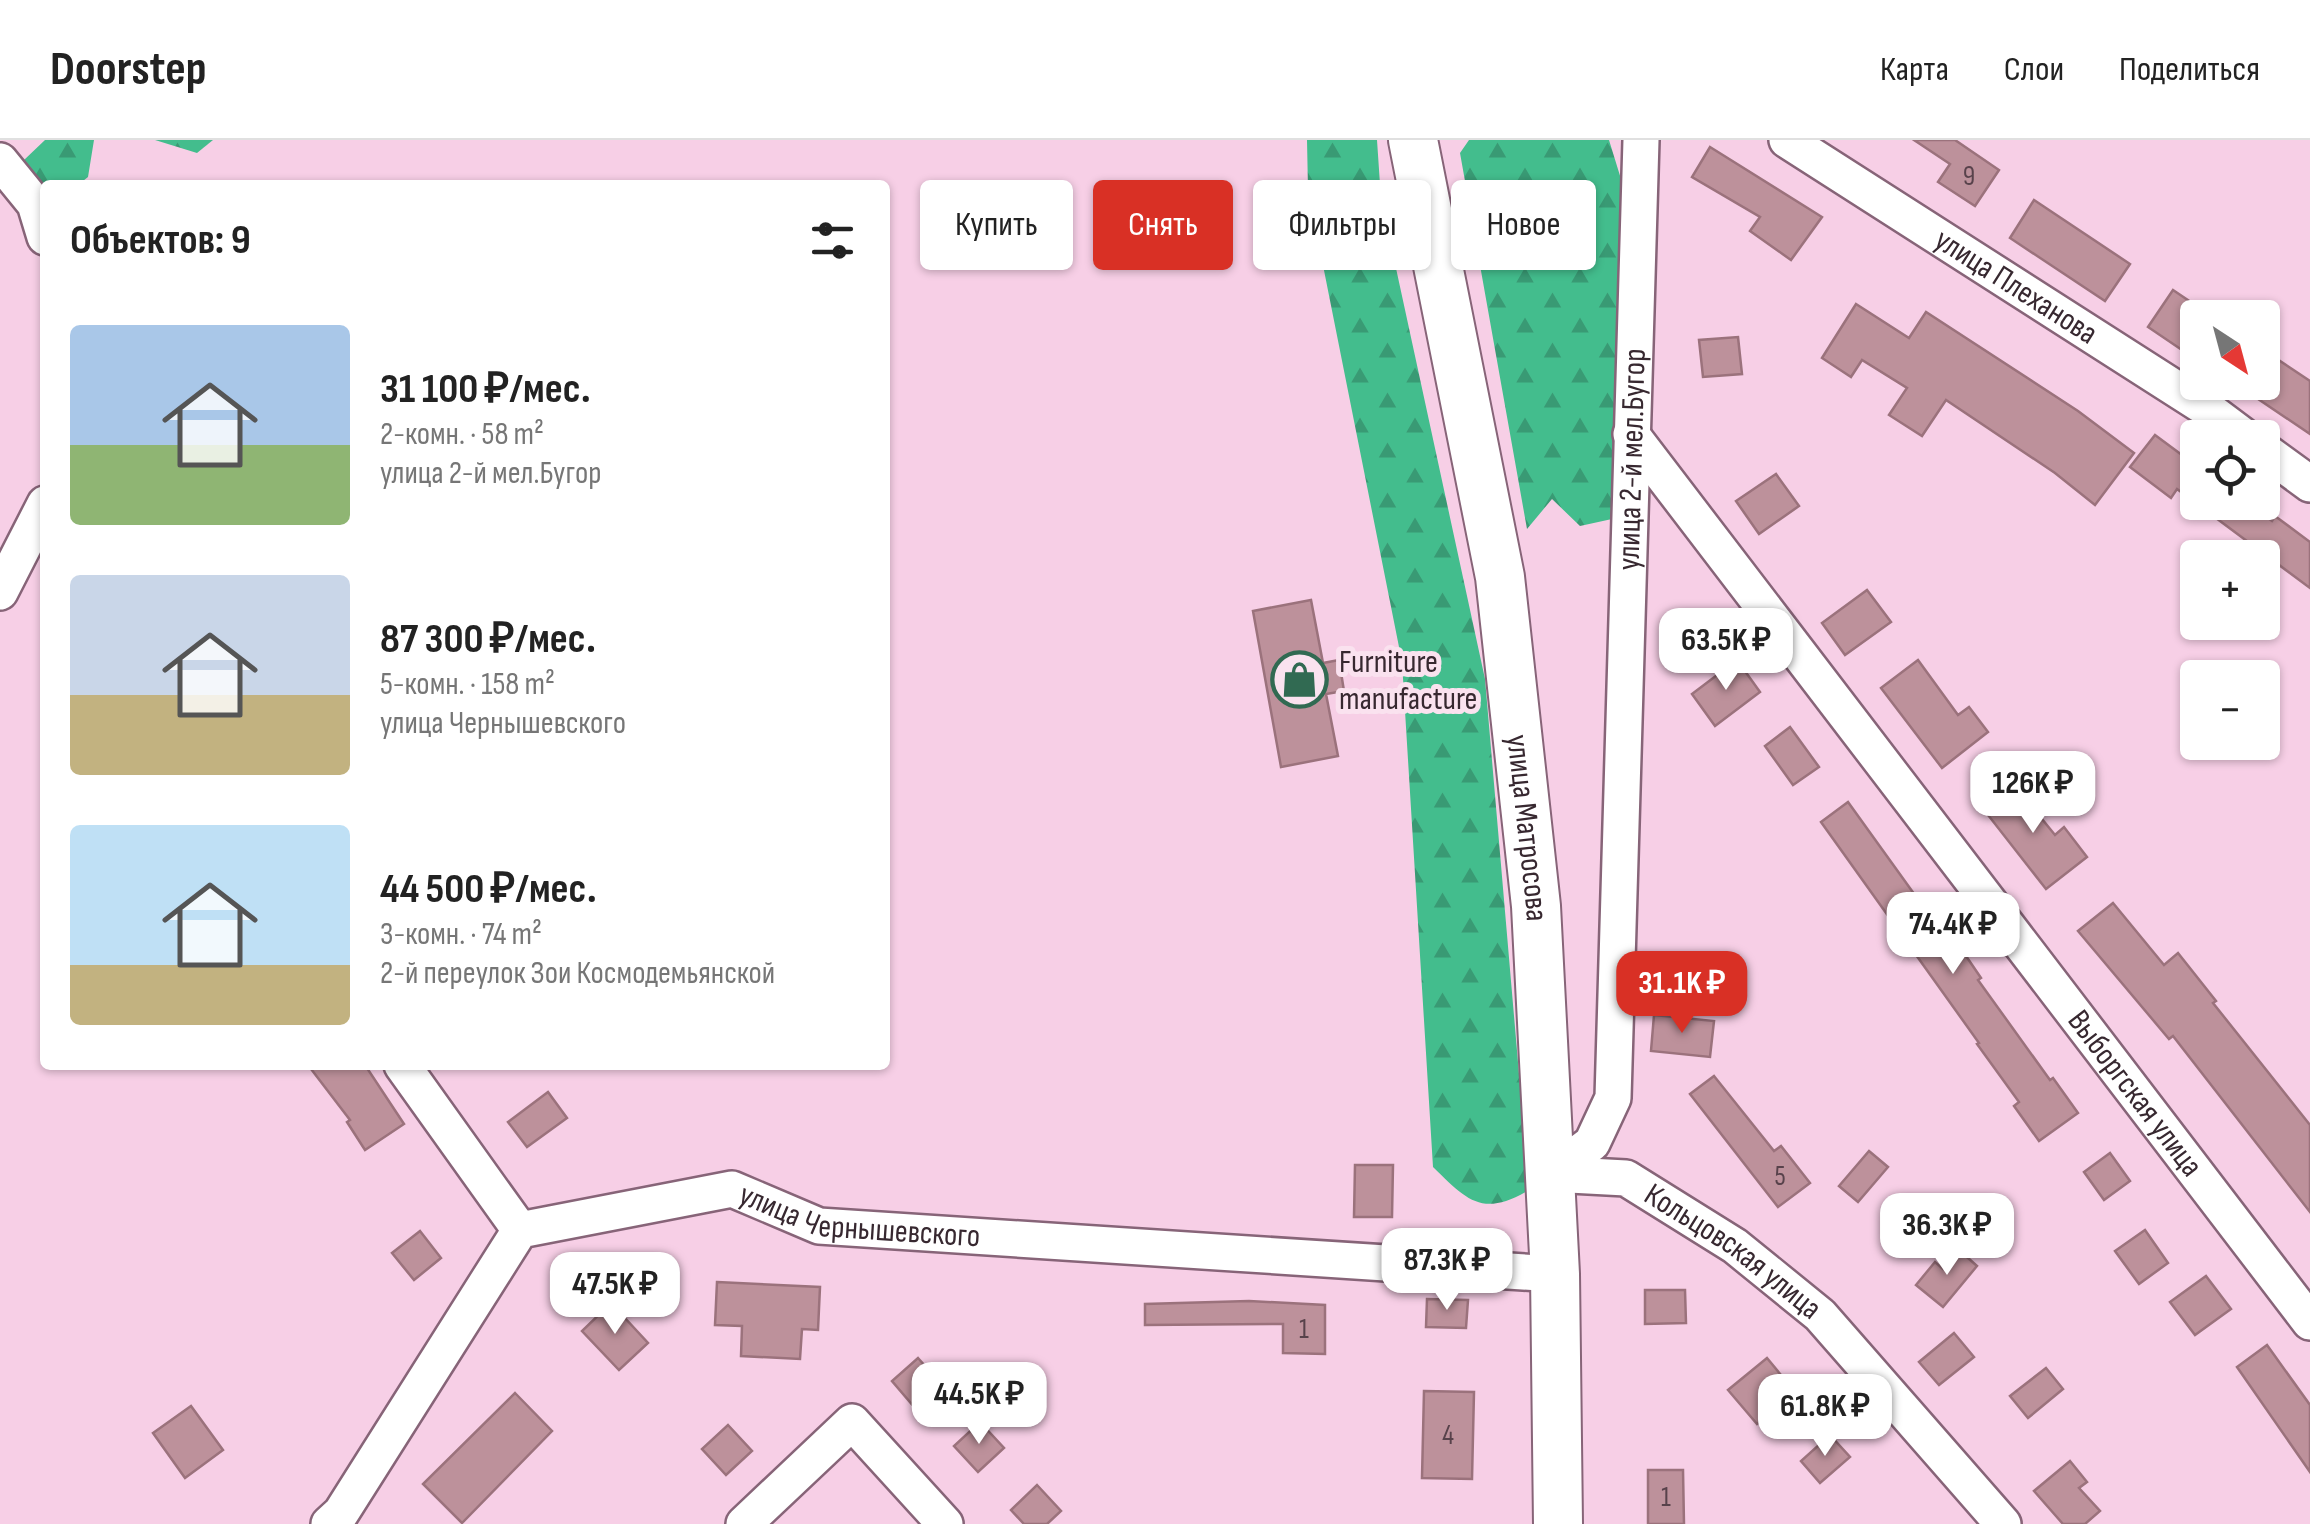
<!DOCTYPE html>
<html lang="ru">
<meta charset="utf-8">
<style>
body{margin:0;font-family:"Sofia Sans Condensed",sans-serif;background:#f6f6f6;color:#222;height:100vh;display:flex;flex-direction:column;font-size:38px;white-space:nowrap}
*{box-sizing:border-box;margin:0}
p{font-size:32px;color:#767676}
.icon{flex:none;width:55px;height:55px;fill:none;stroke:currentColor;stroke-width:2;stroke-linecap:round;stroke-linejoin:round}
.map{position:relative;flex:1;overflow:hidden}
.panel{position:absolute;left:40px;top:40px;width:850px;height:890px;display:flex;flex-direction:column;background:#fff;border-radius:10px;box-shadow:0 2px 8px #0004}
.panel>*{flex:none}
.guide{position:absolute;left:920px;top:40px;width:950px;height:90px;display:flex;gap:20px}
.needle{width:65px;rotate:144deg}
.controls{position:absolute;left:2180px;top:160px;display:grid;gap:20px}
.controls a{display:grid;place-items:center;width:100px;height:100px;border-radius:10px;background:#fff;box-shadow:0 2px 8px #0004;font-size:50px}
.price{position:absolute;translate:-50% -85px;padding:0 22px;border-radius:20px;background:#fff;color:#222;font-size:32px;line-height:65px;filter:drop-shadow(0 2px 5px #0008)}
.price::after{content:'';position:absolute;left:50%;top:60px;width:30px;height:22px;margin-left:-15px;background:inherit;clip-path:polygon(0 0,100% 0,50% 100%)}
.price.on{background:#d93025;color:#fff}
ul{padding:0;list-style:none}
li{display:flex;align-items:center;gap:30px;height:250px;padding:0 30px}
li span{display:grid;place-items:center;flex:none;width:280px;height:200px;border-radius:10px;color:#555}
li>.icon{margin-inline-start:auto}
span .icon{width:120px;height:120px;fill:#fffc;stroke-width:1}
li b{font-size:42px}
h2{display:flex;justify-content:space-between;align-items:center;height:120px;padding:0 30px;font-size:42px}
.chip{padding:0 35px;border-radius:10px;background:#fff;box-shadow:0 2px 8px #0004;font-size:35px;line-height:90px}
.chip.on{background:#d93025;color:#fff}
header{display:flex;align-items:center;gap:60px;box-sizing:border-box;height:140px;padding:0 50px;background:#fff;border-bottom:2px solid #e0e0e0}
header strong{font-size:48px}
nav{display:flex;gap:55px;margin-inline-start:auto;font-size:35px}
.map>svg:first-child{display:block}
.forest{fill:url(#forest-firs)}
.building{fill:#bd919b;stroke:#9b727c;stroke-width:2.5}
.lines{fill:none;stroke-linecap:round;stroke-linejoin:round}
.street-casing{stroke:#876478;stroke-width:40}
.secondary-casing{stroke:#876478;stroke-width:52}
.street{stroke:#fff;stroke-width:35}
.secondary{stroke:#fff;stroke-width:48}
.labels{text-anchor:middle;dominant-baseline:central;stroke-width:10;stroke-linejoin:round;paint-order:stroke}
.number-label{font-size:28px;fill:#58424b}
.street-label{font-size:32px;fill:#372830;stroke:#fae2ef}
.poi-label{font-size:32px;fill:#372830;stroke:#fae2ef;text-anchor:start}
</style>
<header>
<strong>Doorstep</strong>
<nav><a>Карта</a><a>Слои</a><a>Поделиться</a></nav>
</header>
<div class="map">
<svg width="2310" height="1384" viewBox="0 0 2310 1384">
<defs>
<pattern id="forest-firs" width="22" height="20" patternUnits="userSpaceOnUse" patternTransform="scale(2.5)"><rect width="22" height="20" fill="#43bd8d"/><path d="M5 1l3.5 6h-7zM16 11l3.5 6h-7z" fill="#399a74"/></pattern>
</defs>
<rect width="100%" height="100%" fill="#f7cfe6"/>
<!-- forest -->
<g class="forest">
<polygon points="45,0 94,0 88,37 78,45 45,45 45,56 24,20"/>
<polygon points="155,0 213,0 197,13"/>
<path d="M1307,0H1377L1381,59L1485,539L1529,1050C1482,1078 1467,1060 1433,1027L1402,522L1308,50Z"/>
<polygon points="1469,0 1609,0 1625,52 1612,379 1580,386 1552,359 1527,389 1460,13"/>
</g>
<!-- building -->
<g class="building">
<polygon points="1914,0 1955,0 1999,30 1975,66 1938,42 1950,24"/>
<polygon points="1710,7 1822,77 1791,120 1750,91 1760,77 1692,37"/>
<polygon points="2034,60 2130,124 2105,161 2010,98"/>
<polygon points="2173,150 2210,175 2198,178 2198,193 2185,212 2148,187"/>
<polygon points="1856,164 1909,198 1926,172 2078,271 2134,313 2095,365 2055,333 1946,260 1922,296 1889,275 1907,248 1862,220 1851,237 1822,218"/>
<polygon points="1738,197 1742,234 1703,237 1699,200"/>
<polygon points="2262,209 2310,241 2310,294 2233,242 2262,242"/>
<polygon points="2155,295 2198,327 2198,362 2246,362 2272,381 2275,376 2310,402 2310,448 2177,349 2171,358 2130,327"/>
<polygon points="1776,334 1799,366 1759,394 1736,361"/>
<polygon points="1867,450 1891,482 1845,515 1822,483"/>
<polygon points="1311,460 1323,523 1339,520 1344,551 1326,554 1338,616 1281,627 1253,471"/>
<polygon points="1737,520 1760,552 1715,586 1692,554"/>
<polygon points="1918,520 1958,575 1969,567 1988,592 1942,628 1881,548"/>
<polygon points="1790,587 1819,627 1793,645 1765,606"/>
<polygon points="2011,641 2055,695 2064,687 2087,717 2046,749 1981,666"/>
<polygon points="1848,662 1935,783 1939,780 1964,813 1981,838 1978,840 2050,940 2053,938 2078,973 2039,1001 2014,966 2019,962 1977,904 1979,903 1821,682"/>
<polygon points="2113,763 2164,825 2178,813 2216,861 2213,863 2310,985 2310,1072 2173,896 2169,899 2078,791"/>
<polygon points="1654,875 1714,881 1710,917 1651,911"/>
<polygon points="308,925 365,925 404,984 365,1010 347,982 350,980"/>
<polygon points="1714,936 1774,1011 1781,1006 1810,1043 1778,1067 1690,954"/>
<polygon points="548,952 567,978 527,1007 508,982"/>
<polygon points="1869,1011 1888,1027 1858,1062 1839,1046"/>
<polygon points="2110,1013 2130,1041 2104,1060 2084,1032"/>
<polygon points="1355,1025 1393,1025 1392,1077 1354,1077"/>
<polygon points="2145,1090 2168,1123 2139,1144 2115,1111"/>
<polygon points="420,1091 441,1118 414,1140 392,1113"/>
<polygon points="1959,1110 1977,1126 1943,1167 1916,1145 1935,1122 1943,1129"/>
<polygon points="2206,1136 2231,1169 2195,1195 2170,1162"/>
<polygon points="717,1142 820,1147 818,1190 802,1189 800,1219 741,1216 742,1186 715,1185"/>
<polygon points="1645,1150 1685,1150 1686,1183 1645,1184"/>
<polygon points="1427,1159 1468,1160 1466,1188 1426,1187"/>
<polygon points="1249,1161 1325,1165 1325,1214 1283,1213 1283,1184 1145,1185 1145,1164"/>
<polygon points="611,1163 648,1203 619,1230 582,1191"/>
<polygon points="1954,1193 1974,1217 1939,1245 1919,1222"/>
<polygon points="2267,1205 2310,1265 2310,1332 2237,1227"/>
<polygon points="918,1218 942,1245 915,1268 892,1241"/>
<polygon points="1767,1218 1795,1252 1757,1284 1728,1250"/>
<polygon points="2046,1228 2063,1249 2028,1278 2010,1256"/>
<polygon points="1424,1251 1474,1252 1472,1339 1422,1338"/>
<polygon points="515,1253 552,1291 462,1383 423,1344"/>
<polygon points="191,1266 223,1310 185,1338 153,1293"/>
<polygon points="980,1282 1004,1308 978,1332 954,1306"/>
<polygon points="728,1285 752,1311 726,1335 702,1309"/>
<polygon points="1830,1295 1850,1317 1820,1343 1801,1321"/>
<polygon points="2070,1321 2087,1342 2079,1348 2100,1371 2085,1384 2063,1384 2034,1351"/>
<polygon points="1648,1330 1683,1330 1684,1384 1648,1384"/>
<polygon points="1037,1345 1061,1371 1047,1384 1024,1384 1011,1370"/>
</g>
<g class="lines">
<defs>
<g id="street">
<path id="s1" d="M1787,0L2206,268L2246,298"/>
<polyline points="0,21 35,64 45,97"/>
<path id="s2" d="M1631,294L2310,1182"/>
<polyline points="2262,309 2310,344"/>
<polyline points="0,452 45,364"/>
<polyline points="402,925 520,1090"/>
<path id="s3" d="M1551,1034L1592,1003L1613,958L1641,0"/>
<path id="s4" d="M1551,1034L1626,1038L1735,1106L1820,1175L2003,1384"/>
<path id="s5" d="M329,1384L341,1373L520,1090L732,1049L819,1086L1555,1134"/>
<polyline points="744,1384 852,1282 945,1384"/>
</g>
<g id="secondary">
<path id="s6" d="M1413,0L1500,437L1536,766L1555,1134L1558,1384"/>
</g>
</defs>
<!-- street casing -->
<use href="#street" class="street-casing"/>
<!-- secondary casing -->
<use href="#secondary" class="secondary-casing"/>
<!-- street -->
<use href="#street" class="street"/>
<!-- secondary -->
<use href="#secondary" class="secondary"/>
</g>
<!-- icons -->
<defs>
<symbol id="shop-ring" viewBox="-11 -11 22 22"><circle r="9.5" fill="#fae2ef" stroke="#316a52" stroke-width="1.5"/><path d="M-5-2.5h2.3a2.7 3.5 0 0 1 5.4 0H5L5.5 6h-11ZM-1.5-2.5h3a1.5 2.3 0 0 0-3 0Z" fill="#316a52"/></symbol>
</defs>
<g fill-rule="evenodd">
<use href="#shop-ring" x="1268" y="508" width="63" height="63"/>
</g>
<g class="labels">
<!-- number labels -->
<g class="number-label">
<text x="1969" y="36">9</text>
<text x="1780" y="1036">5</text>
<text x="1304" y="1189">1</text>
<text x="1448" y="1295">4</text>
<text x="1666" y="1357">1</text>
</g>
<!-- street labels -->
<g class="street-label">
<text stroke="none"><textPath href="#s1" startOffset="272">улица Плеханова</textPath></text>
<text stroke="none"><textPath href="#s3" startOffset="740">улица 2-й мел.Бугор</textPath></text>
<text stroke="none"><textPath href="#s6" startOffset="698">улица Матросова</textPath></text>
<text stroke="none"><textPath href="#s2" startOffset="830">Выборгская улица</textPath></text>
<text stroke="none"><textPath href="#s5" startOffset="700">улица Чернышевского</textPath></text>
<text stroke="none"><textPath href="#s4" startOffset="205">Кольцовская улица</textPath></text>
</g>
<!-- poi labels -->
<g class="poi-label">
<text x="1339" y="522">Furniture<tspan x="1339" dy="37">manufacture</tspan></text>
</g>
</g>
</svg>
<div class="controls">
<a><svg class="needle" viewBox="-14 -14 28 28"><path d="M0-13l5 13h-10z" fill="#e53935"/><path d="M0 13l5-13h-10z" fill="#767676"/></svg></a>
<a><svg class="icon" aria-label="locate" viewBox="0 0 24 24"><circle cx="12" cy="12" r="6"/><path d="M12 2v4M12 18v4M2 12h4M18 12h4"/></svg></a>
<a>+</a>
<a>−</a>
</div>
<b class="price" style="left:1726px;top:553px">63.5K ₽</b>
<b class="price" style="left:2033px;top:696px">126K ₽</b>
<b class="price" style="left:1953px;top:837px">74.4K ₽</b>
<b class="price on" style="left:1682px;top:896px">31.1K ₽</b>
<b class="price" style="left:1947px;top:1138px">36.3K ₽</b>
<b class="price" style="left:1447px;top:1173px">87.3K ₽</b>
<b class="price" style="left:615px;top:1197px">47.5K ₽</b>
<b class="price" style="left:979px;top:1307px">44.5K ₽</b>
<b class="price" style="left:1825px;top:1319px">61.8K ₽</b>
<div class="guide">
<a class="chip">Купить</a>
<a class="chip on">Снять</a>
<a class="chip">Фильтры</a>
<a class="chip">Новое</a>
</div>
<section class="panel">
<h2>Объектов: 9<svg class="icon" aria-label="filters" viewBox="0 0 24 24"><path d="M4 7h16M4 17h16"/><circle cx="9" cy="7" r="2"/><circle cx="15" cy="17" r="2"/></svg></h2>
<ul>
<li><span style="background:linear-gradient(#a9c7e8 60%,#8fb573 0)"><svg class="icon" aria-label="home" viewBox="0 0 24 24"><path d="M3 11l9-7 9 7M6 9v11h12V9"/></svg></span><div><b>31 100 ₽/мес.</b><p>2-комн. · 58 m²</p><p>улица 2-й мел.Бугор</p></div></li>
<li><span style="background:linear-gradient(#c9d6e8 60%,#c2b280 0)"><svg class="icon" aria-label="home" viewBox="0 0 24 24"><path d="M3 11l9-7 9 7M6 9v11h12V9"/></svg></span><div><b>87 300 ₽/мес.</b><p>5-комн. · 158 m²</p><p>улица Чернышевского</p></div></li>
<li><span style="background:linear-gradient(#bfe0f5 70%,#c2b280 0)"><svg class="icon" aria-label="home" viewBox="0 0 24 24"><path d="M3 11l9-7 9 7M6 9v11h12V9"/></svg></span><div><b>44 500 ₽/мес.</b><p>3-комн. · 74 m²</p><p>2-й переулок Зои Космодемьянской</p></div></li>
</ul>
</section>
</div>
